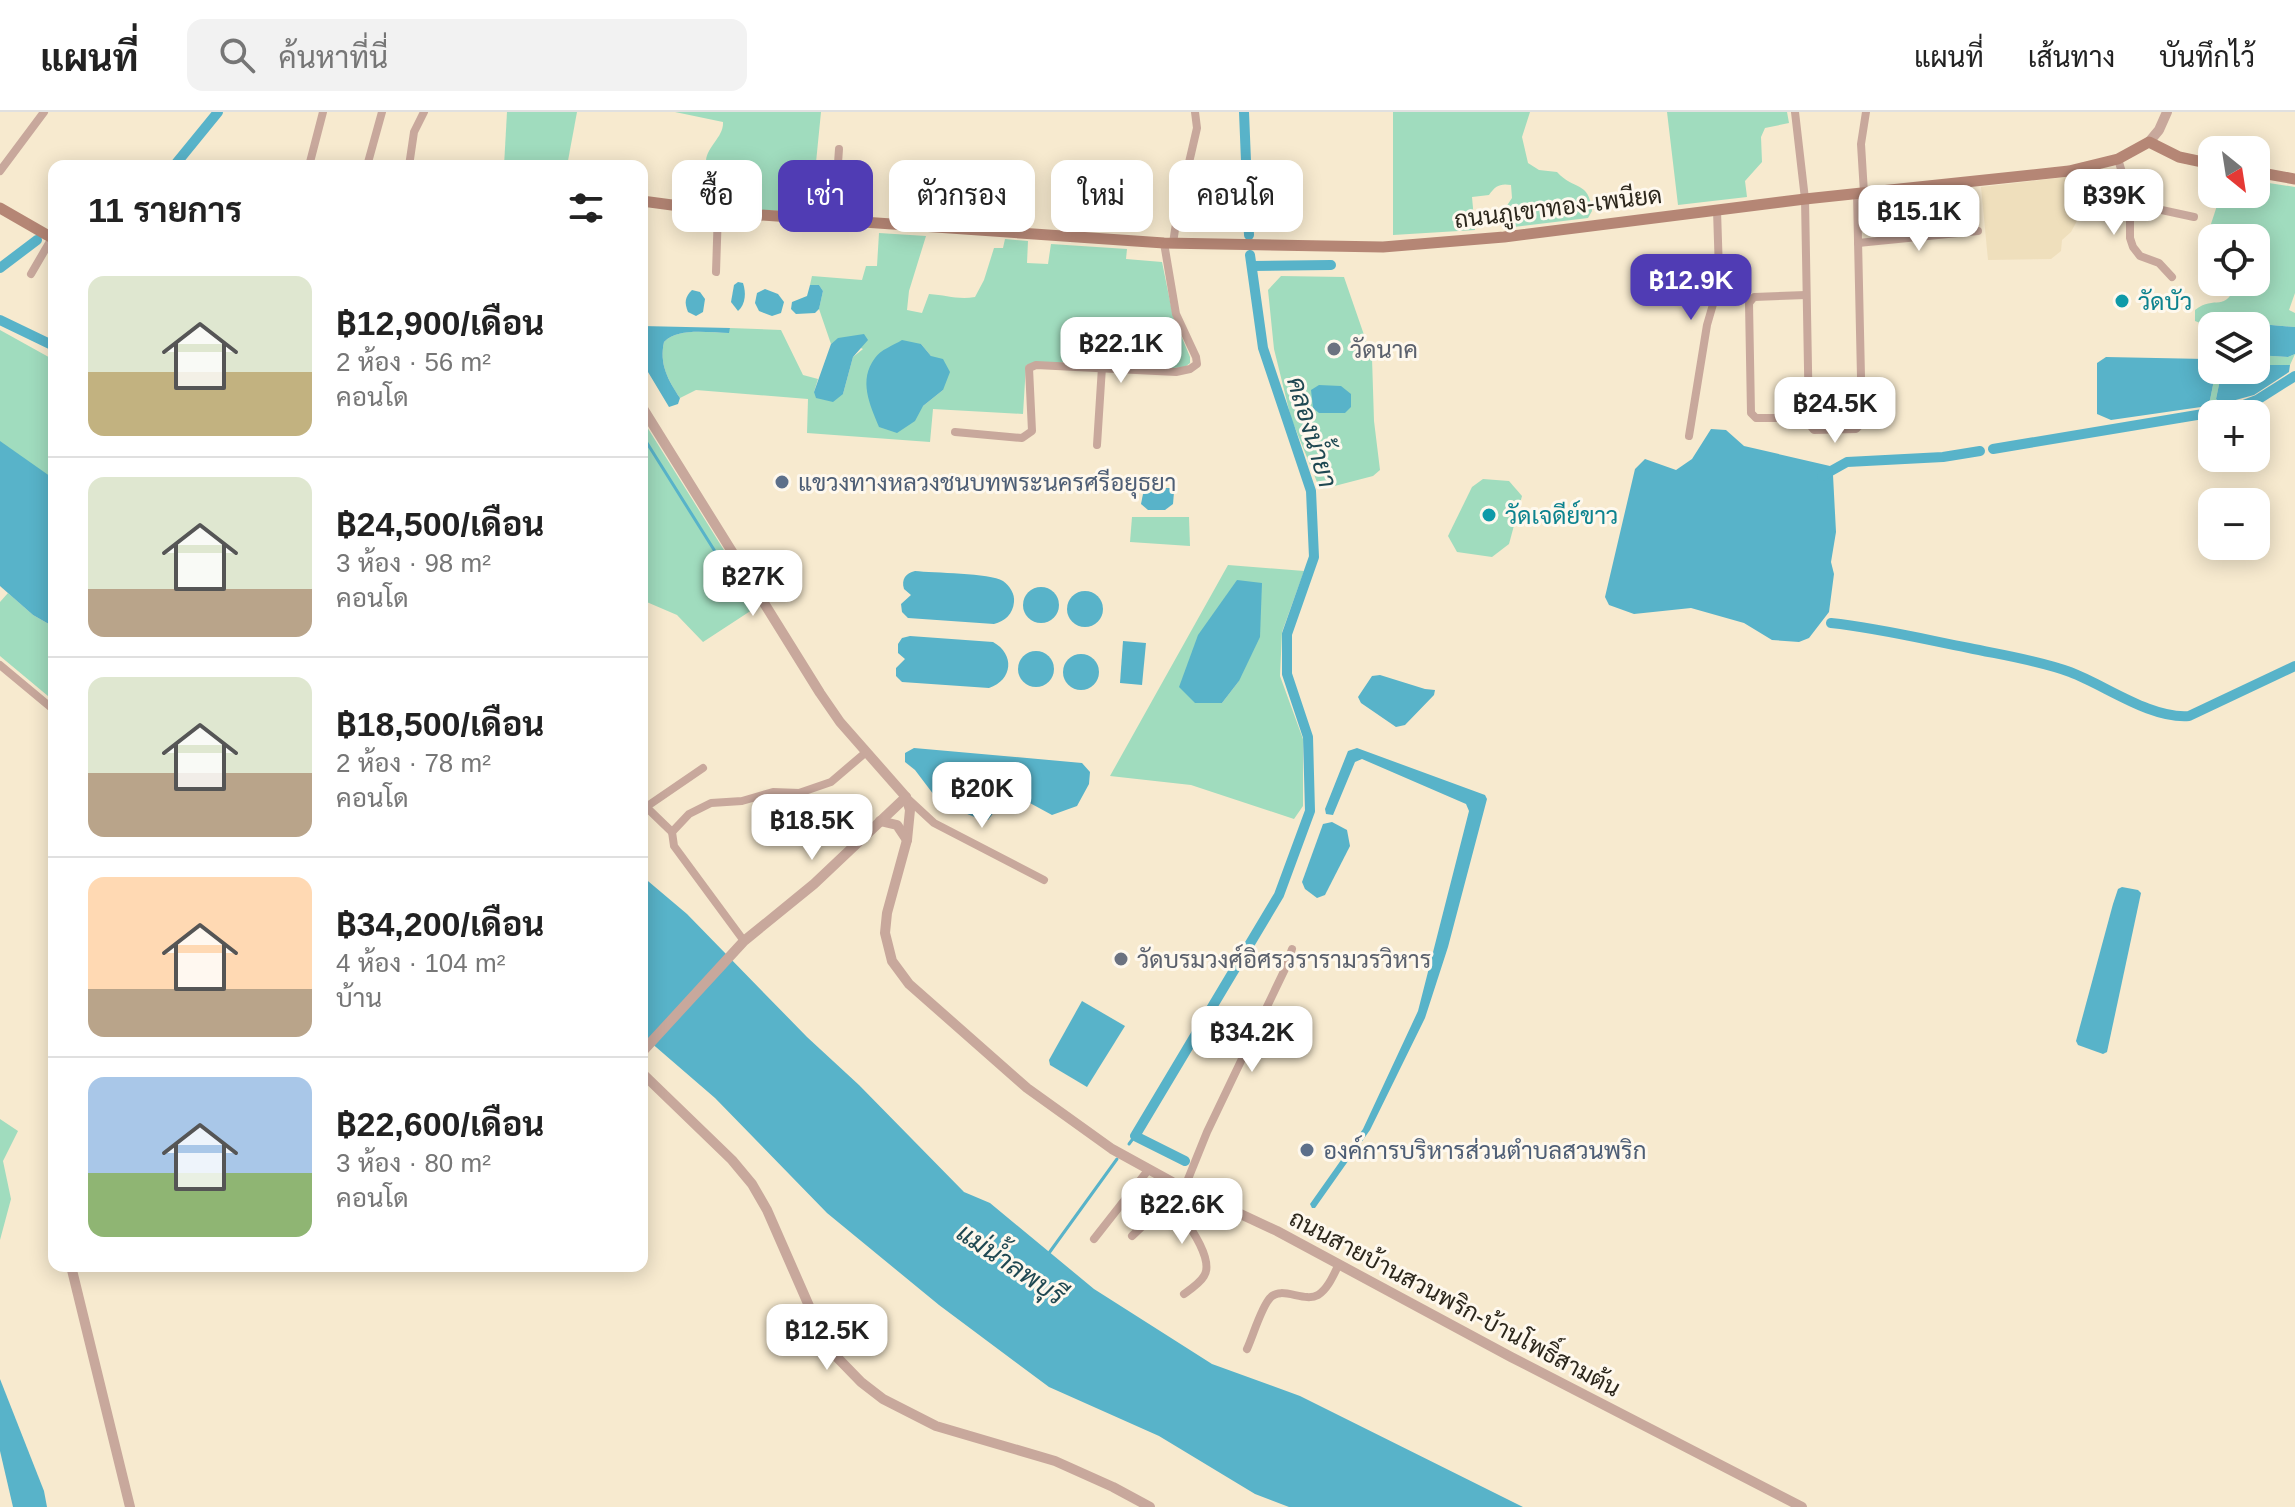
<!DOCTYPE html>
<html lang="th">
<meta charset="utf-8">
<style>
body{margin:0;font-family:Arial,Sarabun,sans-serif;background:#f2f2f2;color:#222;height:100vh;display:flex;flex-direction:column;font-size:30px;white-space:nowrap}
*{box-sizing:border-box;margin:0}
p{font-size:26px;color:#767676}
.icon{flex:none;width:44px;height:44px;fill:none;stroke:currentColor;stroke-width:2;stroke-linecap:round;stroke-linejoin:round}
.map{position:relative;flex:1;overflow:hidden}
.drawer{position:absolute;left:48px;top:48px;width:600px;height:1112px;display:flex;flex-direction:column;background:#fff;border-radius:16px;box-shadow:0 4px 20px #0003}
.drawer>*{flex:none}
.top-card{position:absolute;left:672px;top:48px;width:760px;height:72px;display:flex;gap:16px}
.needle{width:52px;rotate:150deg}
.fabs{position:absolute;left:2198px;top:24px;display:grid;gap:16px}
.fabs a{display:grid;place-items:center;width:72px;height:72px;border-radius:16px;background:#fff;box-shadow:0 4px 20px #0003;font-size:40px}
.price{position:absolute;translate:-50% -68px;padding:0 18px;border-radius:16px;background:#fff;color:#222;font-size:26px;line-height:52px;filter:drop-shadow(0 2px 4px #0008)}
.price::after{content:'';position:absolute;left:50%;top:48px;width:24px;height:18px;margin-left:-12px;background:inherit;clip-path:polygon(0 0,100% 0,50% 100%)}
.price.on{background:#503cb4;color:#fff}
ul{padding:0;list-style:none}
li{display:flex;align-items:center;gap:24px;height:200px;padding:0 40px}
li+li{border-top:2px solid #e0e0e0}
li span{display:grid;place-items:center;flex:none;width:224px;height:160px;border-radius:16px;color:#555}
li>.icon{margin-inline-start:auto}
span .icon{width:96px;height:96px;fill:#fffc;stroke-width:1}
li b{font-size:34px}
h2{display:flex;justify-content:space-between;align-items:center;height:96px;padding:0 40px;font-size:34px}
.chip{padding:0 28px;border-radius:16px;background:#fff;box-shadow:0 4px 20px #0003;font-size:28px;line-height:72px}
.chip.on{background:#503cb4;color:#fff}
header{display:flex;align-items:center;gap:48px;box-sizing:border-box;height:112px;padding:0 40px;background:#fff;border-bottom:2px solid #e0e0e0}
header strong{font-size:38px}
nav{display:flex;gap:44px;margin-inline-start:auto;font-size:28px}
.search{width:560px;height:72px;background:#f2f2f2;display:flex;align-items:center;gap:20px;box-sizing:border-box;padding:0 28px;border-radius:16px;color:#767676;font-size:30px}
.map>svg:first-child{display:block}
.built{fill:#efdfbc}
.green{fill:#a0dcbe;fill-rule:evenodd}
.water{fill:#58b3c9}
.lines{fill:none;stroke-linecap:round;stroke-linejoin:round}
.stream{stroke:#58b3c9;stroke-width:3}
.canal{stroke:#58b3c9;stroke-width:10}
.minor{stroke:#c8a89c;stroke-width:8}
.tertiary{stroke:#c8a89c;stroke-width:10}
.secondary{stroke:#b58675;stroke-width:11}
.culture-dot{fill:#0f9aa8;stroke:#fef8ed;stroke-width:3}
.worship-dot{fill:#6b7280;stroke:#fef8ed;stroke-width:3}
.service-dot{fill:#5c6f8a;stroke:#fef8ed;stroke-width:3}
.labels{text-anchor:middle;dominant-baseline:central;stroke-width:6;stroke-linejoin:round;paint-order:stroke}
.street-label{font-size:24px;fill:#2c271c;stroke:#fef8ed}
.culture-label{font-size:24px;fill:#0d838f;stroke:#fef8ed;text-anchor:start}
.worship-label{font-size:24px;fill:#5b616d;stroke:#fef8ed;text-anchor:start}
.service-label{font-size:24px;fill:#4e5e75;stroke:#fef8ed;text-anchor:start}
.water-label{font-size:26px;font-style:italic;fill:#1f4852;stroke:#fef8ed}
</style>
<header>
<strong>แผนที่</strong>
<div class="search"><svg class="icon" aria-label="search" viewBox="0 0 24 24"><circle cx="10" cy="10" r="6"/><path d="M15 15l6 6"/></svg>ค้นหาที่นี่</div>
<nav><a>แผนที่</a><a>เส้นทาง</a><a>บันทึกไว้</a></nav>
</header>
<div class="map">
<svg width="2295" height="1395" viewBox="0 0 2295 1395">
<rect width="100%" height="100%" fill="#f7eacf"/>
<!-- built -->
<polygon class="built" points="2082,63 2078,107 2071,120 2062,128 2061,139 2051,147 1988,148 1981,75"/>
<!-- green -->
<g class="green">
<polygon points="507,0 577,0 567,54 504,54"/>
<path d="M675,0H821L811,101L763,98L740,93L744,75L740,66L723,62V52L706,49C707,34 724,25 723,10Z"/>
<path d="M1393,0H1530L1522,25L1528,51L1539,58L1557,60C1574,79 1589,68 1592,99L1588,106L1506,116L1504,98L1512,86L1511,73C1500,71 1495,74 1489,83L1472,85L1475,118L1393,123Z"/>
<polygon points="1667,0 1787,0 1789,11 1765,16 1761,25 1762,50 1745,69 1747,85 1678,93"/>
<path d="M2256,69L2295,75V181L2289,198L2295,201V215L2260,212L2222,214L2216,209L2203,212L2195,209V198C2215,182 2226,202 2236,171L2231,170H2256V126H2212V163C2195,140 2215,107 2220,82H2256Z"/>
<path d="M879,121L926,124L909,179L907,198L922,201L929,182C946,183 958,188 975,185L984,168L994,136H1003L1005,127L1028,129L1027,151L1048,152L1051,132L1127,137L1126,147L1162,150L1173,204L1190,245V251L1185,255L1173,256L1065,250L1026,253L1023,302L933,297L930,330L807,321L808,287L696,278L680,286C668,268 659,252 664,230C679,215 709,221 728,221L730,216L781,218L803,263L818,267L814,280L843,282L853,245L863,237L839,226L831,232L819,197L823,179L819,173H810L812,164L862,168L866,154H877ZM921,232L931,244L943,278L923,294Z"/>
<polygon points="1281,164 1344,165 1372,246 1374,309 1380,358 1373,364 1323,377 1317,370 1291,306 1274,237 1268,178"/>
<polygon points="0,218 54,248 54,369 0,330"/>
<polygon points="2295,242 2290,253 2256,253 2256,243 2288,245"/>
<polygon points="2216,258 2222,258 2216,287 2221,292 2201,295 2210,288"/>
<polygon points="642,307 757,491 755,496 703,530 677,503 642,488"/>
<polygon points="1483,367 1509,369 1522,384 1509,432 1492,445 1457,440 1448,424 1472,375"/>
<polygon points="1132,405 1189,405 1190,434 1130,430"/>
<path d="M1228,453L1304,459L1282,520L1280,564L1303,627V694L1294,707L1191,673L1110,664ZM1239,569L1222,591L1195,590Z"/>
<polygon points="8,481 33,503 54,515 54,589 0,544 0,490"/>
<polygon points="0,1007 18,1019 3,1049 11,1087 0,1128"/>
</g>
<!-- water -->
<g class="water">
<path d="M738,170L743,171C746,180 746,192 738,199L731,190L734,173Z"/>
<polygon points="810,173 819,173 823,179 819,197 815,201 796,202 791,197 792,190 807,184"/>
<polygon points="765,177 778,182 784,190 781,201 772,204 759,199 755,191 757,181"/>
<path d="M692,178L700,180L705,187L703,200L696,204L688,200C684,190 685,185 692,178Z"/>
<polygon points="2260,212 2295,215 2295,242 2288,245 2256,243 2256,214"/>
<path d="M642,214L730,216L729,221C709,221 679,215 664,230C659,252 668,268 680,286L678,292L669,295L642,250Z"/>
<polygon points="864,222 868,228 853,245 843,282 833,290 816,286 814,280 831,232 838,226"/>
<path d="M902,228L921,232L931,244L943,247L950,260L943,278L923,294L915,309L897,321L879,315C870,293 858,268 875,246C880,238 894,233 902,228Z"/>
<polygon points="2106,245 2206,247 2212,251 2212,258 2216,258 2210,288 2201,295 2111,308 2097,302 2097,251"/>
<polygon points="2256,253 2290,253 2289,260 2254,283 2221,292 2216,287 2222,258 2256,258"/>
<polygon points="1319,273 1341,274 1351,282 1351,295 1345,301 1319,301 1313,296 1311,278"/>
<polygon points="1711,317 1726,318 1744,334 1830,354 1833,363 1836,420 1831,450 1834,462 1829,500 1809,526 1799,530 1772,528 1744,511 1691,496 1634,502 1609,493 1605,485 1635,357 1645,347 1676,358 1692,347"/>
<polygon points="0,329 54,367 54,515 33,503 0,474"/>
<polygon points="1150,376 1171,376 1174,380 1173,392 1165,398 1148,398 1141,392 1143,382"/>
<path d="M915,459C933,461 990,461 1003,469C1010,474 1015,482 1014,490C1013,502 1005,509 994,512L908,506L902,500L901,492L911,483L904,477C901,467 906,461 915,459Z"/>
<polygon points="1237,468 1262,471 1260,525 1239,569 1222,591 1195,591 1179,575 1198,523"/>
<circle cx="1041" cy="493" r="18"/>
<circle cx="1085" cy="497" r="18"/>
<path d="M910,524L993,530C1015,542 1013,568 989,576L902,570L896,564V556L905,547L898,541V532L902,526Z"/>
<polygon points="1123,529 1146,531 1142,573 1120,571"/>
<circle cx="1036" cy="557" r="18"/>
<circle cx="1081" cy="560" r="18"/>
<polygon points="1380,563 1425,577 1435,578 1434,583 1405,613 1396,615 1361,591 1358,585 1372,564"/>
<polygon points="914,636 1082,651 1090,660 1089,672 1077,694 1052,703 1015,683 1007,683 988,708 982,708 940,691 915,658 905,650 905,641"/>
<polygon points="1357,636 1485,683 1487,687 1448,835 1425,906 1370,1018 1315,1096 1312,1096 1310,1092 1363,1017 1418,899 1469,699 1466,692 1362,647 1355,650 1333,703 1326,702 1325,697 1348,639"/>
<polygon points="1332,710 1347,718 1350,734 1325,783 1317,786 1305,777 1302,770 1323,712"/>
<polygon points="642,764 687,802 807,925 859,973 964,1080 990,1091 1094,1177 1212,1252 1300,1284 1523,1395 1289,1395 1255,1382 1159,1324 1049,1275 939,1193 827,1101 715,986 642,923"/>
<polygon points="2122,775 2138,778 2141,781 2107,940 2103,942 2078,933 2076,929 2113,792 2118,777"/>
<polygon points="1082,889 1125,914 1087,975 1050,953 1049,948"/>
<polygon points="0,1267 44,1379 47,1395 13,1395 0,1339"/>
</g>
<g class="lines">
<!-- stream -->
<g class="stream">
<polyline points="642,323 748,492"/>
<polyline points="1129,1032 1135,1024"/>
<polyline points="1049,1141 1117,1047"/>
</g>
<!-- canal -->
<g class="canal">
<polyline points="1244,0 1249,123"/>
<polyline points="174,54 218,0"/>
<polyline points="1252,154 1331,153"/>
<polyline points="0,156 37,128"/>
<polyline points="0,208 54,234"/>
<polyline points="1993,337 2233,297 2257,288 2295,264"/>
<polyline points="1822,364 1847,350 1943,345 1980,339"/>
<path d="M1831,511C1878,516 1923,527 1969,536C2002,543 2037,548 2070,560C2105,573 2150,607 2189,604L2295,554"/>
<polyline points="1185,1049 1135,1024 1279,783 1310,699 1308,625 1287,562 1287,522 1314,445 1311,379 1263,236 1250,143"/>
</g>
<!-- minor -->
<g class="minor">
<polyline points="1795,0 1805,87 1809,312 1814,318 1856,317 1862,311 1857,82"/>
<polyline points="2118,47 2127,77 2130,98 2130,126 2133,135 2140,144 2159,151 2172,165"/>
<polyline points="309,54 323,0"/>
<polyline points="367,54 382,0"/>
<polyline points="409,54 414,20 424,0"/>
<polyline points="0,59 44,0"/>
<polyline points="1864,81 1861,32 1866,0"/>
<polyline points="2130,98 2157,97 2194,105"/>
<polyline points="834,108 839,37"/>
<polyline points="1173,131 1178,98 1197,16 1195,0"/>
<polyline points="1858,131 1978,119"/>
<polyline points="716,160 718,99"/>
<polyline points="31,162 52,126"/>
<polyline points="1806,183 1754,185 1749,191 1751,301 1756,306 1809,306"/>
<polyline points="955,320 1022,326 1032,319 1029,256 1036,253 1176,260 1190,257 1197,252 1196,245 1176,202 1164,131"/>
<polyline points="1689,324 1707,213 1716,182 1719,160 1717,98"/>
<polyline points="1097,333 1102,255"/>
<polyline points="0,553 54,598"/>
<polyline points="908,687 934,711 1044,768"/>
<polyline points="643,692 672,720"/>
<polyline points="646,695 703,656"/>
<polyline points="744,829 674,734 672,720 689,702 711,691 742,689 773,680 799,681 831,670 865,641"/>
<polyline points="1184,1077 1207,1020 1285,857 1292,837"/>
<path d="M1171,1087C1181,1103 1216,1146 1204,1164C1200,1171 1191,1177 1184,1182"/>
<polyline points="1132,1124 1171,1087 1172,1070"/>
<polyline points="1094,1127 1149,1057"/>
<path d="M1247,1237C1253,1224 1261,1196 1270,1186C1281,1173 1304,1191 1318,1183C1328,1177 1334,1162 1339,1152"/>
</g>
<!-- tertiary -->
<g class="tertiary">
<polyline points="2149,30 2159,18 2167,0"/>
<polyline points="642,295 820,581 840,610 906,685 910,698 907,728 887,801 885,821 892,849 909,872 1027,976 1112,1037 1172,1070 1277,1119 1511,1245 1802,1395"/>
<polyline points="880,709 897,713 907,728"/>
<polyline points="642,940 744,829 814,772 906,685"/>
<polyline points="642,961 732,1048 752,1072 767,1098 827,1235 861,1270 883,1287 936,1314 1055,1349 1113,1375 1150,1395"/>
<polyline points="71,1154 130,1395"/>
</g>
<!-- secondary -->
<g class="secondary">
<polyline points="2256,60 2295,67"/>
<polyline points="642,89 732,101 1164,131 1383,135 1504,125 1805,87 2069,59 2118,47 2149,30 2179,45 2212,52"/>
<polyline points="0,96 54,127"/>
</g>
</g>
<!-- markers -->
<g class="culture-dot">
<circle cx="2122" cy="189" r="8"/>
<circle cx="1489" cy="403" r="8"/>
</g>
<g class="worship-dot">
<circle cx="1334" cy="237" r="8"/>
<circle cx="1121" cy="847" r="8"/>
</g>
<g class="service-dot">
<circle cx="782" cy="370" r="8"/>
<circle cx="1307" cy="1038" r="8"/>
</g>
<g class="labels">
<!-- street labels -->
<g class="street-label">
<text transform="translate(1558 95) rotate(-7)">ถนนภูเขาทอง-เพนียด</text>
<text transform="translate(1455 1191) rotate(28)">ถนนสายบ้านสวนพริก-บ้านโพธิ์สามต้น</text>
</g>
<!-- culture labels -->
<g class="culture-label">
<text x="2138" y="189">วัดบัว</text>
<text x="1505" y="403">วัดเจดีย์ขาว</text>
</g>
<!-- worship labels -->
<g class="worship-label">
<text x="1350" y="237">วัดนาค</text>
<text x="1137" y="847">วัดบรมวงศ์อิศรวรารามวรวิหาร</text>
</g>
<!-- service labels -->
<g class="service-label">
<text x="798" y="370">แขวงทางหลวงชนบทพระนครศรีอยุธยา</text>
<text x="1323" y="1038">องค์การบริหารส่วนตำบลสวนพริก</text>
</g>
<!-- water labels -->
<g class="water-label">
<text transform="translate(1312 320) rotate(73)">คลองน้ำยา</text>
<text transform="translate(1011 1152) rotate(34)">แม่น้ำลพบุรี</text>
</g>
</g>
</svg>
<div class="fabs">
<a><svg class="needle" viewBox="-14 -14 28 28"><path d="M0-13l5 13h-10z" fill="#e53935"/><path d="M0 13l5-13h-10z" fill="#767676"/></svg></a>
<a><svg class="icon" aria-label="locate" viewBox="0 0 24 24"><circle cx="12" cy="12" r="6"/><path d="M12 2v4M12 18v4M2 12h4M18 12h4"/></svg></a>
<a><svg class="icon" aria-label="layers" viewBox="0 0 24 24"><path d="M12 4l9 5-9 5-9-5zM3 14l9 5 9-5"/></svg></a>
<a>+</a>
<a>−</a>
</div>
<b class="price" style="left:2114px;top:125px">฿39K</b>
<b class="price" style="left:1919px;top:141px">฿15.1K</b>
<b class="price on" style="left:1691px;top:210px">฿12.9K</b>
<b class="price" style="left:1121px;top:273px">฿22.1K</b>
<b class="price" style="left:1835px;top:333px">฿24.5K</b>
<b class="price" style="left:753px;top:506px">฿27K</b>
<b class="price" style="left:982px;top:718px">฿20K</b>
<b class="price" style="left:812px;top:750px">฿18.5K</b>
<b class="price" style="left:1252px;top:962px">฿34.2K</b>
<b class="price" style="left:1182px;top:1134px">฿22.6K</b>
<b class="price" style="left:827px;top:1260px">฿12.5K</b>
<div class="top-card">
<a class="chip">ซื้อ</a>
<a class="chip on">เช่า</a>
<a class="chip">ตัวกรอง</a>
<a class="chip">ใหม่</a>
<a class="chip">คอนโด</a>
</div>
<section class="drawer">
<h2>11 รายการ<svg class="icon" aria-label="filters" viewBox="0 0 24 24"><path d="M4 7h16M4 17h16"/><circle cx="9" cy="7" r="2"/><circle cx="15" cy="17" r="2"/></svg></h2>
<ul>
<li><span style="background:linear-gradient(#dfe7d0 60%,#c2b280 0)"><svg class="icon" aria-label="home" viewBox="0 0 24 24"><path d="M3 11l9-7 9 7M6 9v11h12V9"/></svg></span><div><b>฿12,900/เดือน</b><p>2 ห้อง · 56 m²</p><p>คอนโด</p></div></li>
<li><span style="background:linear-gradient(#dfe7d0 70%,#b9a48a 0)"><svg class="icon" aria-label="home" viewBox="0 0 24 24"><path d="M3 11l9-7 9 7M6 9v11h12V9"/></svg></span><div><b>฿24,500/เดือน</b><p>3 ห้อง · 98 m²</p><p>คอนโด</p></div></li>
<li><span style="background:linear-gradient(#dfe7d0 60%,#b9a48a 0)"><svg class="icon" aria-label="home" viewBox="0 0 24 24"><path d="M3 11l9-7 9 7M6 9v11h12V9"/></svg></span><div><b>฿18,500/เดือน</b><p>2 ห้อง · 78 m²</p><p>คอนโด</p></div></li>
<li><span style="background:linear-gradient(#ffd9b3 70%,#b9a48a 0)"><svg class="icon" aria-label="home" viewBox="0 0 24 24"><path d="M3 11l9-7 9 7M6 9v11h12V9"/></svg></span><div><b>฿34,200/เดือน</b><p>4 ห้อง · 104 m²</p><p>บ้าน</p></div></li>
<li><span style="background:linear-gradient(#a9c7e8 60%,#8fb573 0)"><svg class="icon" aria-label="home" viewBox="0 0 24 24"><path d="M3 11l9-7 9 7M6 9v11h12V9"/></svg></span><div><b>฿22,600/เดือน</b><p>3 ห้อง · 80 m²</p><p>คอนโด</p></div></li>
</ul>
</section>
</div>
